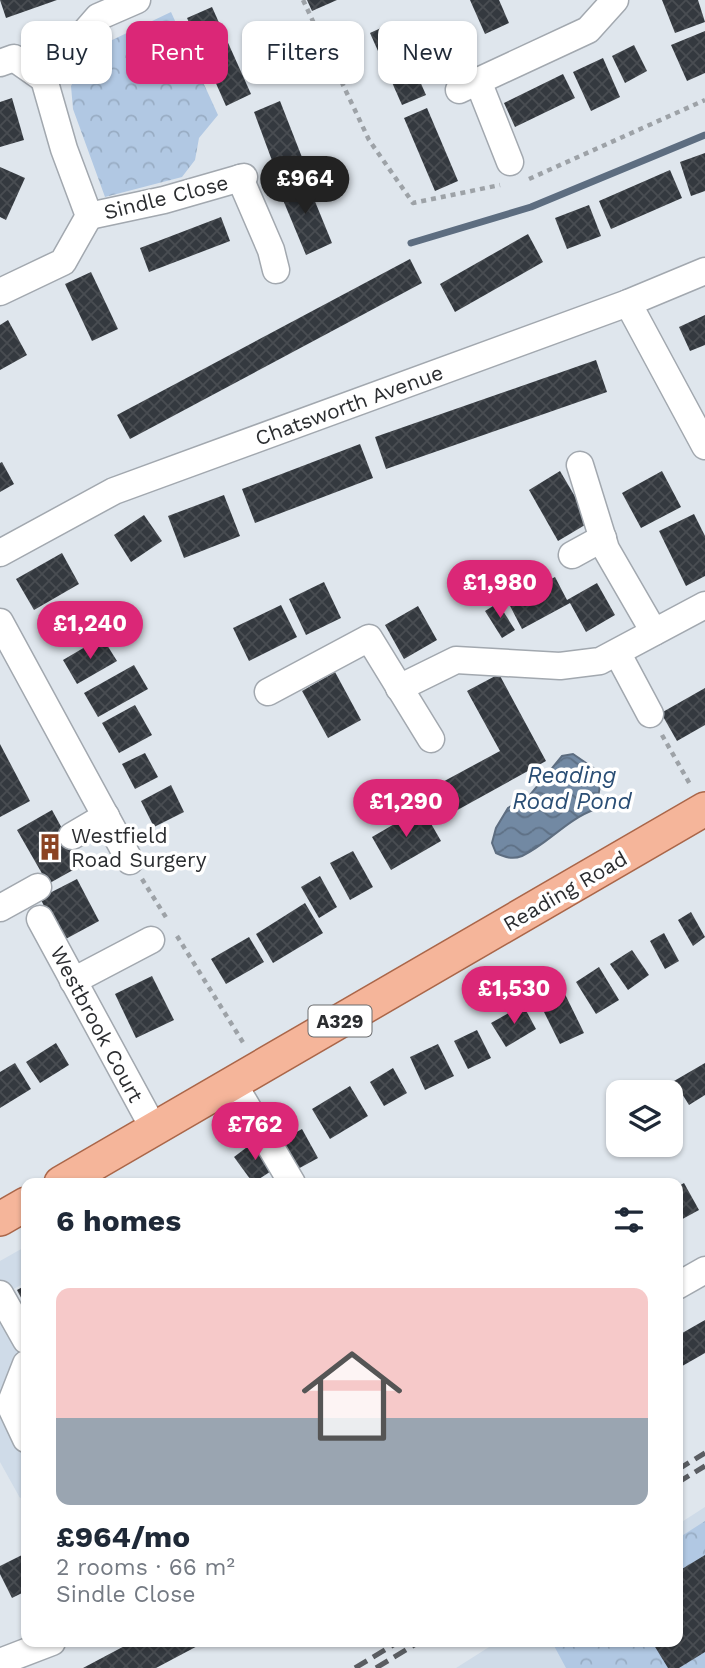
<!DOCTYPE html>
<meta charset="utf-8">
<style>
body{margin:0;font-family:"Work Sans",sans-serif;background:#f2f2f3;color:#1f2937;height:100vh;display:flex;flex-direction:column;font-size:26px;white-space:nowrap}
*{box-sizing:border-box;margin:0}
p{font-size:23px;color:#747a83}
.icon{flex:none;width:38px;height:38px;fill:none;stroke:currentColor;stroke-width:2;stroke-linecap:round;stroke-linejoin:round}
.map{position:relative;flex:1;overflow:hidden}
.panel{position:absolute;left:21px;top:1178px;width:662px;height:469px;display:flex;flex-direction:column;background:#fff;border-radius:14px;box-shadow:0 2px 5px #0004}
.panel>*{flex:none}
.hud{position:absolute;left:21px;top:21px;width:663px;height:63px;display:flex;gap:14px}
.fabs{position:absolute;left:606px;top:1080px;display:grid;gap:14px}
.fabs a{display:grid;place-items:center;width:77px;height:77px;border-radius:14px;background:#fff;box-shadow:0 2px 5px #0004;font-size:35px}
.price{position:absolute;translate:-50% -60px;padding:0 16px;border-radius:24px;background:#db2777;color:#fff;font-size:23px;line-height:46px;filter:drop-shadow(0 2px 4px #0008)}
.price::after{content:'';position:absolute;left:50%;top:42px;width:21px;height:16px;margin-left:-10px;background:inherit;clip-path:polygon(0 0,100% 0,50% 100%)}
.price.on{background:#222;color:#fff}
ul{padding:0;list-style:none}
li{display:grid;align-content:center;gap:14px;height:371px;padding:0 35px}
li+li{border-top:2px solid #e0e1e3}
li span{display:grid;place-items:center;height:217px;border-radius:14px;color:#555}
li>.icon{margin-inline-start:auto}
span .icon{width:126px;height:126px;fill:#fffc;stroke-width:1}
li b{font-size:30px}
h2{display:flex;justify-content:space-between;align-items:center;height:84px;padding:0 35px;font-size:30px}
.pill{padding:0 24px;border-radius:14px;background:#fff;box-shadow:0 2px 5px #0004;font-size:24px;line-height:63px}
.pill.on{background:#db2777;color:#fff}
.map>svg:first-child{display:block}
.built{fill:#cfdbe8}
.park{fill:url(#park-crowns)}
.water{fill:url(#water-waves);stroke:#5d6d80;stroke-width:2}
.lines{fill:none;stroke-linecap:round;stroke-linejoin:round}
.stream{stroke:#5d6d80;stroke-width:7}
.building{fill:url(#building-cross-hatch)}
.minor-casing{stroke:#a2a8af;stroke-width:29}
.major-casing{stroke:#aa6649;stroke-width:36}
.path{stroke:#9da2a7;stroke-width:4.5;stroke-dasharray:5 5;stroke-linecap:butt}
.minor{stroke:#fff;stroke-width:26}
.major{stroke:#f5b59a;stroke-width:33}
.rail{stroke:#5a5d62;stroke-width:5;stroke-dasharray:14 7;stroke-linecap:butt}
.labels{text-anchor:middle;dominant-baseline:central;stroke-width:7;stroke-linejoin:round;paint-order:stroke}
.shield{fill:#fff;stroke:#6b6c6e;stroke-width:2}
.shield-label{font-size:19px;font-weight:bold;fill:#2b2d30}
.street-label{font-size:21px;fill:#2b2d30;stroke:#fff}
.poi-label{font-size:21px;fill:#2b2d30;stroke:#fff;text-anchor:start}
.water-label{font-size:23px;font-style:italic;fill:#2a4e75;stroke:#fff}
</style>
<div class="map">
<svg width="705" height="1668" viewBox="0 0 705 1668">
<defs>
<pattern id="park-crowns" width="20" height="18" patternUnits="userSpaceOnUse" patternTransform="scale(1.75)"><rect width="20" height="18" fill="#b1c8e3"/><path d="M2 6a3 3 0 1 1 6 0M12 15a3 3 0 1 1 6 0" fill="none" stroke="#98acc3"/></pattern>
<pattern id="water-waves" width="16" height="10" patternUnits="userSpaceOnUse" patternTransform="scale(1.75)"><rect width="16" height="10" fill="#7289a3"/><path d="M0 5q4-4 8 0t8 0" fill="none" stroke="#5e7085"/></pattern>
<pattern id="building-cross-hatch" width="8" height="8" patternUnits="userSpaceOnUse" patternTransform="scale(1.75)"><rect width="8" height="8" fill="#34393f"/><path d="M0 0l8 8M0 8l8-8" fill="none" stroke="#494d52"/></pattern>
</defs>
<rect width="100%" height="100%" fill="#dfe6ed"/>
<!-- built -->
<g class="built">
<polygon points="23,1248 26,1255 26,1282 12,1290 26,1316 26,1495 20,1498 0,1462 0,1261"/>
<polygon points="705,1507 705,1668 456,1668 497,1642 677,1642 677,1525"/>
</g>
<!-- park -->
<g class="park">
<polygon points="171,12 218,115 199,138 195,160 182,177 105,197 73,109 71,86 89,51"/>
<polygon points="705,1521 705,1668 566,1668 552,1642 677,1642 677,1539"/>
</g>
<!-- water -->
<path class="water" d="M573,754L602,774L596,809C567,819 549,843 522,856C512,860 505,857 496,853L492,843L496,828L508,808L530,795L562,756Z"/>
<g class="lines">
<!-- stream -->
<polyline class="stream" points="411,243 531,207 705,135"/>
</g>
<!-- building -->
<g class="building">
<polygon points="0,0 57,0 6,18"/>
<polygon points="307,0 337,0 312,11"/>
<polygon points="470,0 499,0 509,23 485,34"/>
<polygon points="662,0 698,0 705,22 675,33"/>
<polygon points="212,7 251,94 226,106 187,18"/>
<polygon points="394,22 426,95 402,105 370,33"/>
<polygon points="705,31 705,73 687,81 671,45"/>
<polygon points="634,45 647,71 625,83 612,56"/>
<polygon points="603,58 620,97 591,111 573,72"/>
<polygon points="563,74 575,98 515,127 504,103"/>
<polygon points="12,98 24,140 0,147 0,102"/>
<polygon points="280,101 305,165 277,174 254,112"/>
<polygon points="427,108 458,181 435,191 404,118"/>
<polygon points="705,153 705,191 691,196 680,162"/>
<polygon points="0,167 25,178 6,220 0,217"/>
<polygon points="670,170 682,198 611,229 599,201"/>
<polygon points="305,177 332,243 306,255 278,188"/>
<polygon points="589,205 601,236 567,249 555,218"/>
<polygon points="221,217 230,241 149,272 140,248"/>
<polygon points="528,234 543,262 455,312 440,284"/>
<polygon points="410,259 422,283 130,439 117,415"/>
<polygon points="91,272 118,329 92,341 65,284"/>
<polygon points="705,315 705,345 690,351 679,327"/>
<polygon points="8,320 27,355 0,370 0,325"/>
<polygon points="596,360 607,392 386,469 375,437"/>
<polygon points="360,444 373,478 255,523 242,489"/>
<polygon points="2,462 14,484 0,492 0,463"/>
<polygon points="560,471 590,522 558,541 529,490"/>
<polygon points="662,471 681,507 641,528 622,493"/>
<polygon points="224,495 240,536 184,558 168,516"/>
<polygon points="694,514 705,536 705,576 686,586 659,531"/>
<polygon points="144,515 162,541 131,562 114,535"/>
<polygon points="62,553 79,584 34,610 16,579"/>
<polygon points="555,577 567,600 597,583 615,615 586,632 570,603 522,629 508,602"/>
<polygon points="324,582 341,618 306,635 289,599"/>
<polygon points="498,603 515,630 502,638 485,611"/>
<polygon points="281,605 297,637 249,661 233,628"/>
<polygon points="418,606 437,640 404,659 385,625"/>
<polygon points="68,607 82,633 59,645 45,619"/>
<polygon points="102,637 117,661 77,684 63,660"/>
<polygon points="134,665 148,689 98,717 84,693"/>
<polygon points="335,672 361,720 328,738 302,691"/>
<polygon points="499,674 546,761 452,813 437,785 500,751 467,691"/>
<polygon points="705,688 705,725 677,741 661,713"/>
<polygon points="135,705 152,735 119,753 102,723"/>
<polygon points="0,744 30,801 0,817"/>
<polygon points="145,753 158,777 135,789 122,764"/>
<polygon points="171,785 184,812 154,827 141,801"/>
<polygon points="422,808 441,841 391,870 372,837"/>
<polygon points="52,810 82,865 48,884 17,830"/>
<polygon points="353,851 373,887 350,900 330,863"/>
<polygon points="320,876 337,907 319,918 301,887"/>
<polygon points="77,879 99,921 62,941 40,898"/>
<polygon points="305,903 323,933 273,963 256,934"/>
<polygon points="691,912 705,937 693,946 678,920"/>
<polygon points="664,933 679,961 665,969 650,941"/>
<polygon points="249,937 264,962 226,984 211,959"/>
<polygon points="632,950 649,975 628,990 610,964"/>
<polygon points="599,967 619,1000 596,1014 576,982"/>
<polygon points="152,976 174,1020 136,1038 115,994"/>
<polygon points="561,986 584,1033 560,1044 537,998"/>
<polygon points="523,1005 536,1029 506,1047 491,1023"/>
<polygon points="477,1030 491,1058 468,1069 454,1041"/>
<polygon points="56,1043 69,1065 40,1083 26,1062"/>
<polygon points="438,1044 454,1076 425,1090 410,1057"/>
<polygon points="15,1063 31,1089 0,1108 0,1072"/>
<polygon points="705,1063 705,1095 689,1105 674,1081"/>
<polygon points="393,1068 407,1093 384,1106 370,1082"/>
<polygon points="350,1086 368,1116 330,1139 312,1109"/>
<polygon points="302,1129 318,1158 296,1170 280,1141"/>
<polygon points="255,1141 276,1168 253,1183 234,1157"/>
<polygon points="684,1183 699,1210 677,1222 677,1187"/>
<polygon points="26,1285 26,1307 17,1290"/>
<polygon points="705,1320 705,1353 677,1369 677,1336"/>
<polygon points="26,1553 26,1591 12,1598 0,1574 0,1566"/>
<polygon points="705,1555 705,1652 679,1668 668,1668 652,1642 677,1642 677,1572"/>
<polygon points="132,1642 205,1642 156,1668 83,1668"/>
</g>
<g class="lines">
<defs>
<g id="minor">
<polyline points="0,63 14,58 44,79"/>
<polyline points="478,81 510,162"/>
<polyline points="459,90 588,30 615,0"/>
<polyline points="240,178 271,250 276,270"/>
<polyline points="89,216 164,200 244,177"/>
<polyline points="0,292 63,262 89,216 64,149 44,79 98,17 137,0"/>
<polyline points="628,303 705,446"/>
<polyline points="580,465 606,549 654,632"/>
<polyline points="0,553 114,491 628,303 705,271"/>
<polyline points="572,555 603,538"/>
<polyline points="0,622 130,861"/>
<polyline points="618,654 650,714"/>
<polyline points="399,688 456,660 560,666 600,661 705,605"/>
<polyline points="268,692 369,638 431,739"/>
<polyline points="72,836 106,816"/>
<polyline points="0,908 38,887"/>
<polyline points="40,919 154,1129"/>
<polyline points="73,981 151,940"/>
<polyline points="233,1083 292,1183"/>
<polyline points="677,1286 705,1270"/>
<polyline points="0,1294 26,1340"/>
<polyline points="26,1364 10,1405 26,1439"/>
<polyline points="0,1662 52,1642"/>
</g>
<g id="major">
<polyline points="61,1183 705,809"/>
<polyline points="0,1219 26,1204"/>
</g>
</defs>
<!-- minor casing -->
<use href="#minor" class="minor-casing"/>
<!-- major casing -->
<use href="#major" class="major-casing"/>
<!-- path -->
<g class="path">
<polyline points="303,0 369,140 413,203 500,185"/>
<polyline points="529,179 705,100"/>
<polyline points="662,735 691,786"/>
<polyline points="142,879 167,919"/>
<polyline points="177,936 244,1044"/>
</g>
<!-- minor -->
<use href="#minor" class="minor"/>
<!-- major -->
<use href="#major" class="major"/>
<!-- rail -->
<g class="rail">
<polyline points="677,1470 705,1453"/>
<polyline points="677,1483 705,1466"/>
<polyline points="355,1668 398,1642"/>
<polyline points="376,1668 419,1642"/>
</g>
</g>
<!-- icons -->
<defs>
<symbol id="building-bare" viewBox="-9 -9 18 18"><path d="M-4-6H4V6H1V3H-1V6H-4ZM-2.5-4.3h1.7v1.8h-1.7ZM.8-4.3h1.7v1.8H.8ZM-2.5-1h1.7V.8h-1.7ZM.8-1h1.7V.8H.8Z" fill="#8b4323" stroke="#fff" stroke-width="2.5" paint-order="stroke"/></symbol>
</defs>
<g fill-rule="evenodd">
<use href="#building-bare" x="31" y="828" width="38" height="38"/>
</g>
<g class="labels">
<!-- shield labels -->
<rect class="shield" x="308.5" y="1005.5" width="63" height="31" rx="5"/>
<g class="shield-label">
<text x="340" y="1021">A329</text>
</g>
<!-- street labels -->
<g class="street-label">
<text transform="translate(166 197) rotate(-14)">Sindle Close</text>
<text transform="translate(349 405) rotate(-20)">Chatsworth Avenue</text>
<text transform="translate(565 891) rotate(-30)">Reading Road</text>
<text transform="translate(97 1024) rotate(62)">Westbrook Court</text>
</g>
<!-- poi labels -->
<g class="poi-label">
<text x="71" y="835">Westfield<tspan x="71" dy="24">Road Surgery</tspan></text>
</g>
<!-- water labels -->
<g class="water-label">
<text x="572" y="775">Reading<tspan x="572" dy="26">Road Pond</tspan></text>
</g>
</g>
</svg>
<div class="fabs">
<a><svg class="icon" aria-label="layers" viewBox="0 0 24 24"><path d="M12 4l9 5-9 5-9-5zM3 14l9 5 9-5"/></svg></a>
</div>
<b class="price on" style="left:305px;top:216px">£964</b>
<b class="price" style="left:500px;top:620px">£1,980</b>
<b class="price" style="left:90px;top:661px">£1,240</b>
<b class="price" style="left:406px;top:839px">£1,290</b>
<b class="price" style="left:514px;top:1026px">£1,530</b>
<b class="price" style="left:255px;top:1162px">£762</b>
<div class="hud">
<a class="pill">Buy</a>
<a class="pill on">Rent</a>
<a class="pill">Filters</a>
<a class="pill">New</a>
</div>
<section class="panel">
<h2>6 homes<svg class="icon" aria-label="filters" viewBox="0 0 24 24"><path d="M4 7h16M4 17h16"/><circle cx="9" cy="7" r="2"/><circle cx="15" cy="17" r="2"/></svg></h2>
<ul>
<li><span style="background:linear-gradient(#f6c9c9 60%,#9aa5b1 0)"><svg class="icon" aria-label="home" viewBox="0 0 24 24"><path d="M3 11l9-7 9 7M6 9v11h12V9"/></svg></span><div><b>£964/mo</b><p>2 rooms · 66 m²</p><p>Sindle Close</p></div></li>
</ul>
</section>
</div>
